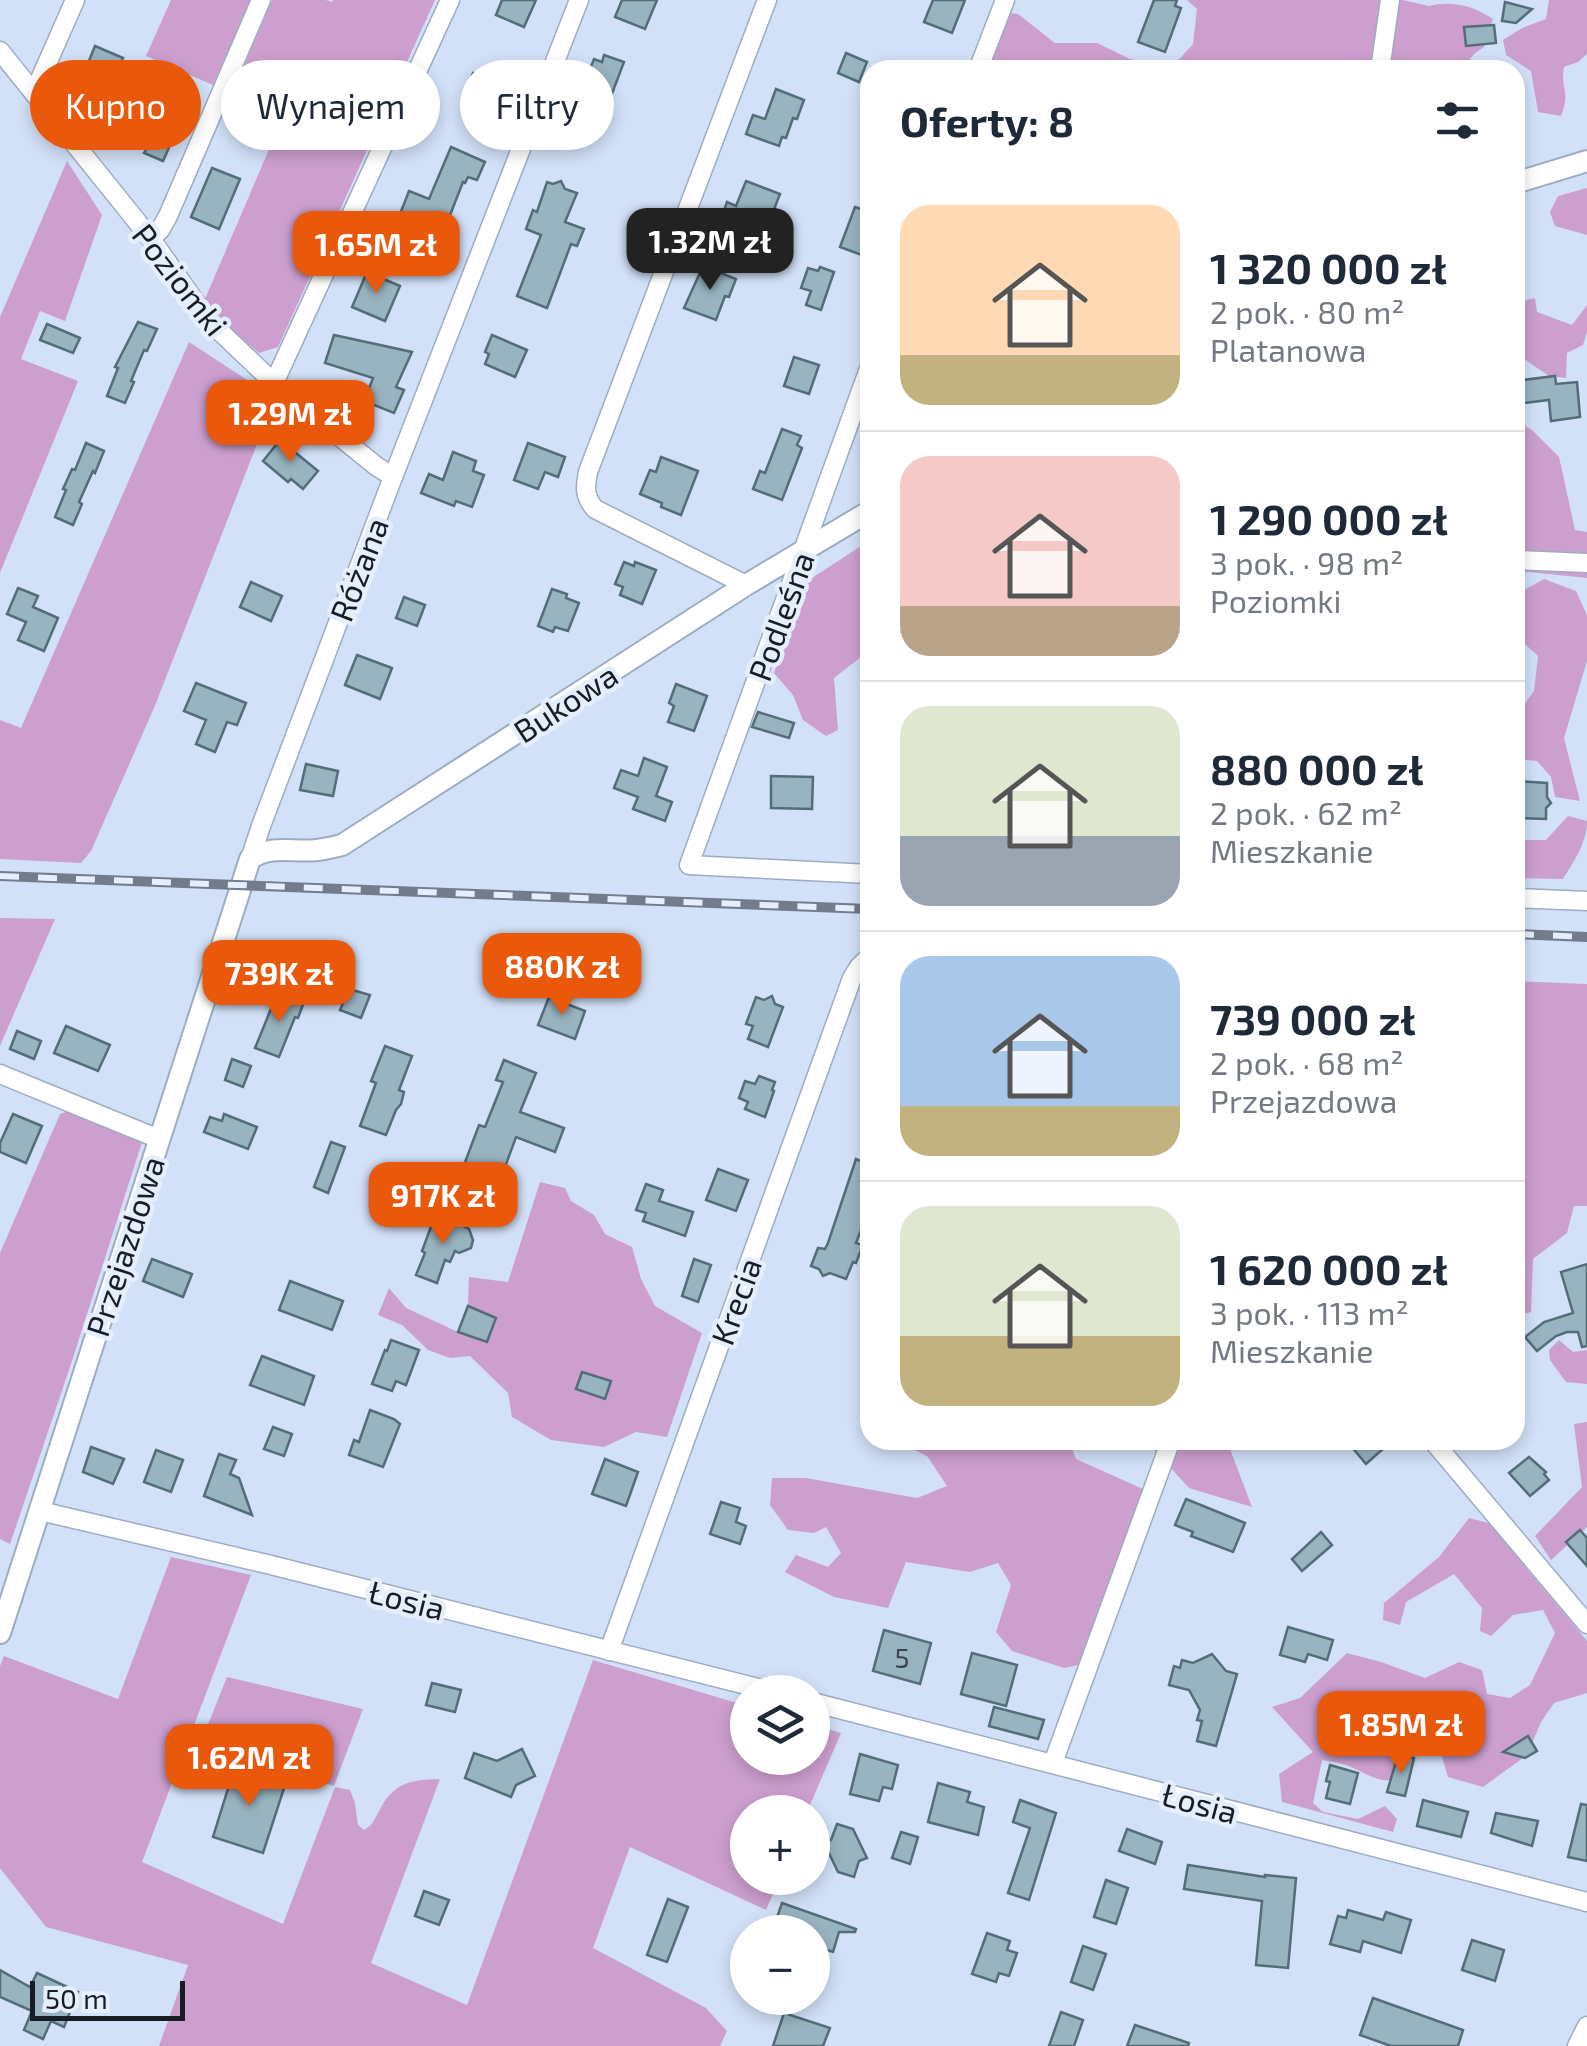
<!DOCTYPE html>
<html lang="pl">
<meta charset="utf-8">
<style>
body{margin:0;font-family:"Exo 2",sans-serif;background:#f6f6f7;color:#1f2937;height:100vh;display:flex;flex-direction:column;font-size:38px;white-space:nowrap}
*{box-sizing:border-box;margin:0}
p{font-size:32px;color:#747a83}
.icon{flex:none;width:55px;height:55px;fill:none;stroke:currentColor;stroke-width:2;stroke-linecap:round;stroke-linejoin:round}
.map{position:relative;flex:1;overflow:hidden}
.drawer{position:absolute;left:860px;top:60px;width:665px;height:1390px;display:flex;flex-direction:column;background:#fff;border-radius:30px;box-shadow:0 5px 15px #0003}
.drawer>*{flex:none}
.banner{position:absolute;left:30px;top:60px;width:680px;height:90px;display:flex;gap:20px}
.tools{position:absolute;left:730px;top:1675px;display:grid;gap:20px}
.tools a{display:grid;place-items:center;width:100px;height:100px;border-radius:50%;background:#fff;box-shadow:0 5px 15px #0003;font-size:50px}
.scale{position:absolute;left:30px;bottom:25px;width:155px;box-sizing:border-box;padding-left:10px;border:5px solid #181d25;border-top:0;font-size:28px;line-height:35px;white-space:nowrap;color:#181d25;-webkit-text-stroke:8px #e5eefc;paint-order:stroke}
.price{position:absolute;translate:-50% -85px;padding:0 22px;border-radius:20px;background:#ea580c;color:#fff;font-size:32px;line-height:65px;filter:drop-shadow(0 2px 5px #0008)}
.price::after{content:'';position:absolute;left:50%;top:60px;width:30px;height:22px;margin-left:-15px;background:inherit;clip-path:polygon(0 0,100% 0,50% 100%)}
.price.selected{background:#222;color:#fff}
ul{padding:0;list-style:none}
li{display:flex;align-items:center;gap:30px;height:250px;padding:0 40px}
li+li{border-top:2px solid #e0e1e3}
li span{display:grid;place-items:center;flex:none;width:280px;height:200px;border-radius:30px;color:#555}
li>.icon{margin-inline-start:auto}
span .icon{width:120px;height:120px;fill:#fffc;stroke-width:1}
li b{font-size:42px}
h2{display:flex;justify-content:space-between;align-items:center;height:120px;padding:0 40px;font-size:42px}
.pill{padding:0 35px;border-radius:45px;background:#fff;box-shadow:0 5px 15px #0003;font-size:35px;line-height:90px}
.pill.selected{background:#ea580c;color:#fff}
.map>svg:first-child{display:block}
.green{fill:#cd9fcf}
.building{fill:#99b4c1;stroke:#536d79;stroke-width:2.5}
.lines{fill:none;stroke-linecap:round;stroke-linejoin:round}
.minor-casing{stroke:#9eacc2;stroke-width:21}
.tertiary-casing{stroke:#9eacc2;stroke-width:24}
.minor{stroke:#fff;stroke-width:18}
.tertiary{stroke:#fff;stroke-width:20}
.rail-casing{stroke:#727c8c;stroke-width:10}
.rail{stroke:#e5eefc;stroke-width:6;stroke-dasharray:19;stroke-linecap:butt}
.labels{text-anchor:middle;dominant-baseline:central;stroke-width:9;stroke-linejoin:round;paint-order:stroke}
.number-label{font-size:28px;fill:#38434c}
.street-label{font-size:32px;fill:#181d25;stroke:#e5eefc}
</style>
<div class="map">
<svg width="1587" height="2046" viewBox="0 0 1587 2046">
<rect width="100%" height="100%" fill="#d2e1f8"/>
<!-- green -->
<g class="green">
<polygon points="171,0 251,0 213,85 146,56"/>
<polygon points="272,0 326,0 332,2 333,0 435,0 278,347 259,353 229,328 205,299 279,126 228,104"/>
<path d="M1187,0H1403L1429,6C1451,0 1475,6 1493,19L1484,47L1474,54L1462,70H982L1004,12L1018,14L1055,43H1097L1130,59L1173,66L1193,44L1197,9Z"/>
<path d="M1549,0H1587V54L1578,62L1564,67C1560,90 1571,91 1561,116L1538,112L1531,71L1506,55L1503,40L1522,28L1546,19Z"/>
<polygon points="67,161 102,215 65,321 40,311 21,359 78,381 0,573 0,317"/>
<polygon points="1587,188 1587,235 1555,226 1550,212 1558,196"/>
<polygon points="1535,298 1537,312 1572,325 1587,305 1587,332 1583,345 1567,353 1566,378 1549,376 1518,355 1515,343 1515,303"/>
<polygon points="189,342 275,398 154,708 91,851 81,863 0,859 0,720 21,728"/>
<polygon points="1515,420 1532,430 1559,457 1575,530 1587,532 1587,578 1528,572 1515,574"/>
<polygon points="870,540 870,650 834,678 838,730 826,736 803,720 793,695 774,673 806,582"/>
<polygon points="1544,579 1576,591 1587,615 1587,661 1564,738 1580,801 1555,797 1551,777 1537,761 1515,759 1515,717 1534,691 1538,656 1515,635 1515,595"/>
<path d="M1568,816L1587,821C1587,843 1574,861 1563,879L1515,878V840H1546Z"/>
<polygon points="0,918 55,919 0,1046"/>
<polygon points="1515,981 1587,984 1587,1206 1574,1206 1567,1233 1533,1259 1531,1312 1515,1316"/>
<polygon points="71,1110 144,1136 72,1361 10,1544 0,1539 0,1253 60,1114"/>
<polygon points="540,1182 565,1188 571,1201 594,1215 605,1234 632,1247 641,1279 655,1306 702,1333 667,1437 636,1432 604,1447 551,1440 512,1417 508,1393 470,1356 450,1358 428,1350 402,1325 378,1315 389,1288 406,1308 458,1332 478,1336 496,1318 468,1307 469,1277 508,1282"/>
<polygon points="1559,1340 1573,1352 1587,1350 1587,1384 1566,1382 1550,1360 1549,1350"/>
<polygon points="1587,1422 1587,1527 1551,1560 1535,1536 1582,1487 1574,1424"/>
<polygon points="899,1440 1069,1440 1076,1459 1143,1489 1083,1664 1064,1668 1012,1651 996,1632 1011,1585 998,1563 970,1572 906,1562 888,1608 834,1597 785,1572 796,1555 828,1567 841,1553 826,1527 814,1533 788,1530 770,1505 772,1478 806,1478 917,1498 947,1486 927,1456 898,1442"/>
<polygon points="1145,1440 1237,1440 1230,1449 1252,1507 1189,1488"/>
<path d="M1469,1518L1489,1523L1587,1641V1693L1554,1703L1541,1722L1527,1755L1483,1787L1448,1777L1441,1753L1456,1739L1434,1708L1417,1714L1407,1777C1382,1785 1375,1778 1353,1768C1344,1763 1332,1762 1322,1760L1313,1803L1323,1812L1358,1819L1385,1806L1397,1819L1393,1832L1282,1802L1279,1774L1313,1752L1272,1707L1300,1698L1347,1653L1381,1662L1425,1678L1459,1662L1482,1670L1487,1694L1510,1698L1530,1685L1555,1633L1543,1610L1513,1615L1491,1636L1480,1631L1482,1608L1454,1574L1406,1602L1400,1625L1383,1620L1384,1603L1439,1557Z"/>
<path d="M171,1557L251,1575L142,1862L283,1924L335,1787L350,1790L355,1803L358,1825L364,1830C373,1825 374,1820 379,1811C394,1782 410,1780 440,1779L371,1963L467,2005L593,1660L747,1706L748,1758H812L813,1725L841,1733L807,1812H748V1878H780L766,1910L630,1847L593,1948L706,2008L727,2031L720,2046H159L188,1965L46,1927L0,1868V1666L4,1656L118,1699Z"/>
<polygon points="227,1677 363,1709 334,1786 201,1742"/>
</g>
<!-- building -->
<g class="building">
<polygon points="502,0 536,0 524,27 496,15"/>
<polygon points="622,0 657,0 645,29 615,17"/>
<polygon points="933,0 965,0 952,33 924,22"/>
<polygon points="1154,0 1177,0 1175,6 1181,8 1165,52 1138,42"/>
<polygon points="1505,2 1532,9 1516,23 1502,21"/>
<polygon points="1494,25 1496,43 1466,46 1464,27"/>
<polygon points="95,46 123,58 112,85 84,73"/>
<polygon points="846,53 867,62 859,82 838,73"/>
<polygon points="604,55 624,62 610,99 589,92 595,77 588,74 594,59 602,62"/>
<polygon points="473,73 504,85 493,112 462,100"/>
<polygon points="776,89 804,100 797,119 793,118 786,138 782,137 779,146 746,134 753,115 765,119"/>
<polygon points="148,107 178,119 172,132 175,134 163,161 144,153 147,148 138,144 141,136 130,132 136,117 143,120"/>
<polygon points="451,147 485,162 477,180 468,177 465,183 463,182 443,233 431,228 429,232 417,227 414,234 395,227 409,191 429,199"/>
<polygon points="212,168 240,179 219,229 191,217"/>
<polygon points="561,181 565,189 577,193 565,222 584,229 577,246 571,244 547,308 517,296 541,235 526,229 533,210 537,212 547,182 553,184"/>
<polygon points="746,181 780,194 773,212 770,211 760,238 720,222 727,202 736,206"/>
<polygon points="855,207 870,212 870,258 840,247"/>
<polygon points="703,266 736,279 729,297 725,296 716,320 684,308"/>
<polygon points="820,267 834,272 821,310 806,305 811,291 801,288 808,268 818,271"/>
<polygon points="367,272 400,286 385,321 352,307"/>
<polygon points="138,322 157,329 147,351 144,350 131,381 134,382 125,403 107,396 118,368 115,367"/>
<polygon points="47,324 80,338 73,353 40,340"/>
<polygon points="334,335 412,352 396,387 404,390 394,413 364,401 373,378 325,363"/>
<polygon points="492,335 527,350 515,377 485,364 489,354 485,352"/>
<polygon points="794,357 819,365 809,394 784,386"/>
<polygon points="1555,376 1556,384 1577,382 1580,417 1551,421 1549,400 1515,404 1515,381"/>
<polygon points="782,429 801,436 797,445 802,448 782,500 753,489 760,471 765,473"/>
<polygon points="280,440 318,471 303,489 291,479 288,482 263,461"/>
<polygon points="86,443 104,451 95,473 93,471 79,502 82,504 73,525 55,517 66,490 63,489 72,469 75,470"/>
<polygon points="528,443 565,457 558,477 545,472 538,489 514,480"/>
<polygon points="453,452 476,461 473,471 484,475 472,507 456,501 454,506 421,493 429,474 443,480"/>
<polygon points="661,457 698,471 681,515 661,507 662,503 640,494 650,470 656,472"/>
<polygon points="624,562 634,566 635,562 656,570 642,604 620,595 623,587 615,584"/>
<polygon points="251,582 282,596 271,621 240,607"/>
<polygon points="18,588 38,596 33,607 58,618 44,651 18,640 26,622 7,614"/>
<polygon points="552,589 567,594 566,598 579,603 568,631 555,627 553,632 538,626"/>
<polygon points="404,597 425,605 417,626 396,618"/>
<polygon points="357,655 392,668 380,699 345,685"/>
<polygon points="196,683 246,703 237,725 227,722 215,752 196,744 206,720 184,711"/>
<polygon points="676,684 707,696 694,731 668,722 674,706 669,703"/>
<polygon points="758,712 794,723 789,738 752,727"/>
<polygon points="644,758 667,767 656,796 672,802 665,821 633,809 638,797 614,788 621,770 638,776"/>
<polygon points="306,764 338,771 333,796 300,790"/>
<polygon points="771,776 813,777 812,809 771,808"/>
<polygon points="1515,781 1547,783 1547,797 1551,803 1546,808 1546,819 1515,818"/>
<polygon points="349,989 370,995 361,1018 340,1010"/>
<polygon points="284,994 304,1002 298,1018 295,1017 279,1057 255,1048 273,1004 279,1007"/>
<polygon points="772,996 775,1004 783,1007 768,1047 748,1039 753,1026 746,1024 756,997 764,1000"/>
<polygon points="549,997 585,1011 575,1039 538,1025"/>
<polygon points="66,1026 110,1045 98,1071 54,1053"/>
<polygon points="17,1031 41,1041 34,1059 10,1049"/>
<polygon points="385,1046 412,1056 399,1090 404,1092 401,1104 396,1110 386,1135 360,1126 376,1083 371,1081"/>
<polygon points="232,1059 251,1066 243,1087 225,1080"/>
<polygon points="504,1060 536,1073 520,1112 564,1128 555,1152 516,1137 501,1178 464,1165 479,1125 485,1127 503,1082 496,1080"/>
<polygon points="759,1076 775,1082 772,1090 774,1091 765,1117 745,1109 748,1102 739,1098 745,1081 755,1084"/>
<polygon points="13,1114 42,1126 26,1163 0,1152 0,1143"/>
<polygon points="224,1114 257,1127 248,1149 204,1132 210,1117 222,1121"/>
<polygon points="331,1142 345,1147 328,1193 314,1187"/>
<polygon points="856,1159 870,1165 870,1207 856,1243 863,1245 856,1263 853,1262 846,1279 830,1273 823,1276 819,1269 811,1266 818,1248 825,1249 828,1243"/>
<polygon points="718,1169 748,1180 736,1211 706,1200"/>
<polygon points="646,1184 663,1190 659,1201 693,1212 685,1236 643,1221 646,1213 636,1210"/>
<polygon points="435,1216 451,1220 469,1229 473,1240 471,1248 459,1253 455,1251 450,1262 445,1260 437,1283 416,1275 425,1253 422,1251"/>
<polygon points="152,1259 192,1274 183,1297 143,1281"/>
<polygon points="694,1259 711,1265 698,1302 682,1296"/>
<polygon points="1587,1264 1587,1346 1582,1347 1578,1332 1567,1332 1556,1336 1537,1351 1525,1337 1544,1322 1573,1313 1561,1272"/>
<polygon points="290,1281 343,1301 332,1330 279,1310"/>
<polygon points="468,1306 496,1318 487,1342 458,1332"/>
<polygon points="391,1340 419,1350 406,1385 396,1381 392,1391 372,1384 385,1350 387,1351"/>
<polygon points="262,1356 314,1376 304,1405 250,1385"/>
<polygon points="582,1372 611,1381 605,1399 576,1389"/>
<polygon points="370,1410 394,1419 400,1424 383,1467 349,1455 354,1440 359,1442"/>
<polygon points="273,1427 292,1434 284,1456 264,1449"/>
<polygon points="1346,1440 1393,1440 1366,1464"/>
<polygon points="91,1447 124,1459 113,1484 83,1472"/>
<polygon points="156,1450 183,1460 171,1492 144,1482"/>
<polygon points="219,1454 236,1460 230,1474 239,1478 252,1515 204,1496"/>
<polygon points="1529,1457 1546,1472 1544,1474 1549,1480 1530,1496 1509,1473"/>
<polygon points="605,1459 638,1472 626,1506 592,1494"/>
<polygon points="1186,1499 1245,1523 1233,1552 1191,1536 1193,1532 1175,1525"/>
<polygon points="721,1502 740,1508 736,1522 746,1526 740,1544 710,1534"/>
<polygon points="1580,1530 1587,1538 1587,1566 1566,1542"/>
<polygon points="1321,1532 1332,1545 1302,1571 1292,1559"/>
<polygon points="1288,1627 1333,1640 1327,1660 1308,1654 1305,1662 1280,1655"/>
<polygon points="884,1630 931,1643 920,1684 873,1671"/>
<polygon points="972,1653 1017,1665 1006,1706 961,1694"/>
<polygon points="1212,1654 1226,1671 1237,1674 1216,1746 1197,1741 1202,1721 1197,1720 1200,1710 1189,1690 1169,1685 1174,1666 1180,1668 1182,1660 1193,1663"/>
<polygon points="432,1683 461,1690 455,1712 426,1705"/>
<polygon points="994,1707 1044,1720 1038,1739 989,1726"/>
<polygon points="1528,1736 1537,1751 1525,1758 1503,1752"/>
<polygon points="522,1749 535,1776 516,1785 511,1797 465,1778 474,1753 497,1761"/>
<polygon points="860,1754 898,1765 892,1789 883,1787 879,1801 850,1794"/>
<polygon points="1398,1755 1414,1758 1405,1796 1387,1792"/>
<polygon points="1330,1765 1358,1773 1350,1804 1326,1798 1330,1782 1326,1781"/>
<polygon points="235,1766 286,1782 263,1853 213,1837"/>
<polygon points="938,1783 970,1792 967,1802 984,1807 978,1835 928,1822"/>
<polygon points="1020,1800 1056,1813 1029,1900 1008,1893 1030,1828 1013,1822"/>
<polygon points="1423,1800 1468,1812 1461,1837 1417,1826"/>
<polygon points="1581,1804 1587,1805 1587,1861 1568,1857"/>
<polygon points="1496,1813 1538,1821 1532,1846 1491,1833"/>
<polygon points="837,1824 853,1829 867,1858 859,1861 854,1877 838,1872 824,1843 831,1840"/>
<polygon points="1127,1829 1162,1842 1155,1864 1119,1851"/>
<polygon points="901,1832 918,1837 910,1864 892,1858"/>
<polygon points="1188,1865 1265,1877 1265,1875 1296,1878 1288,1968 1256,1965 1262,1901 1184,1889"/>
<polygon points="1106,1880 1128,1888 1116,1924 1094,1917"/>
<polygon points="424,1891 449,1900 439,1925 415,1916"/>
<polygon points="668,1899 688,1907 667,1962 647,1955"/>
<polygon points="782,1903 856,1929 855,1932 839,1932 833,1952 812,1945 812,1932 772,1932"/>
<polygon points="1348,1910 1383,1920 1386,1912 1411,1920 1401,1953 1363,1941 1360,1952 1330,1944 1338,1916 1346,1918"/>
<polygon points="987,1933 1010,1941 1007,1950 1017,1953 1009,1976 999,1973 996,1982 972,1974"/>
<polygon points="1472,1940 1504,1950 1495,1981 1462,1970"/>
<polygon points="1083,1946 1106,1954 1093,1990 1071,1982"/>
<polygon points="0,1970 30,1987 37,1973 78,1992 64,2027 51,2021 43,2039 24,2030 32,2011 0,1997"/>
<polygon points="1373,1998 1463,2030 1458,2046 1391,2046 1360,2035"/>
<polygon points="1061,2012 1083,2020 1074,2046 1049,2046"/>
<polygon points="784,2013 830,2028 823,2046 773,2046"/>
<polygon points="1135,2025 1189,2043 1188,2046 1127,2046"/>
</g>
<g class="lines">
<defs>
<g id="minor">
<polyline points="0,51 151,239 208,320 274,383 376,466 393,477"/>
<polyline points="978,70 1005,0"/>
<polyline points="1380,70 1390,0"/>
<polyline points="34,93 75,0"/>
<polyline points="151,239 160,230 168,216 261,0"/>
<polyline points="870,366 689,865 870,874"/>
<polyline points="274,383 450,0"/>
<polyline points="1515,560 1587,563"/>
<path d="M746,585L595,509C584,496 585,488 588,472L767,0"/>
<polyline points="250,859 261,826 393,477 579,0"/>
<polyline points="1515,898 1587,901"/>
<polyline points="0,1074 159,1139"/>
<polyline points="1432,1440 1587,1624"/>
<polyline points="40,1511 267,1564 774,1692"/>
<polyline points="609,1651 852,978 859,967 870,956"/>
<polyline points="812,1702 1587,1902"/>
<polyline points="1053,1763 1171,1440"/>
<polyline points="1577,2046 1587,2026"/>
</g>
<g id="tertiary">
<polyline points="1515,183 1587,161"/>
<path d="M0,1633L250,859C271,844 294,853 317,850C325,849 334,847 342,845L746,585L870,511"/>
</g>
</defs>
<!-- minor casing -->
<use href="#minor" class="minor-casing"/>
<!-- tertiary casing -->
<use href="#tertiary" class="tertiary-casing"/>
<!-- minor -->
<use href="#minor" class="minor"/>
<!-- tertiary -->
<use href="#tertiary" class="tertiary"/>
<defs>
<g id="rail">
<polyline points="0,876 870,909"/>
<polyline points="1515,934 1587,937"/>
</g>
</defs>
<!-- rail casing -->
<use href="#rail" class="rail-casing"/>
<!-- rail -->
<use href="#rail" class="rail"/>
</g>
<g class="labels">
<!-- number labels -->
<g class="number-label">
<text x="902" y="1657">5</text>
</g>
<!-- street labels -->
<g class="street-label">
<text transform="translate(181 279) rotate(52)">Poziomki</text>
<text transform="translate(358 569) rotate(-69)">Różana</text>
<text transform="translate(780 616) rotate(-70)">Podleśna</text>
<text transform="translate(565 702) rotate(-33)">Bukowa</text>
<text transform="translate(124 1246) rotate(-72)">Przejazdowa</text>
<text transform="translate(735 1301) rotate(-70)">Krecia</text>
<text transform="translate(407 1599) rotate(14)">Łosia</text>
<text transform="translate(1200 1802) rotate(15)">Łosia</text>
</g>
</g>
</svg>
<div class="tools">
<a><svg class="icon" aria-label="layers" viewBox="0 0 24 24"><path d="M12 4l9 5-9 5-9-5zM3 14l9 5 9-5"/></svg></a>
<a>+</a>
<a>−</a>
</div>
<div class="scale">50 m</div>
<b class="price selected" style="left:710px;top:293px">1.32M zł</b>
<b class="price" style="left:376px;top:296px">1.65M zł</b>
<b class="price" style="left:290px;top:465px">1.29M zł</b>
<b class="price" style="left:562px;top:1018px">880K zł</b>
<b class="price" style="left:279px;top:1025px">739K zł</b>
<b class="price" style="left:443px;top:1247px">917K zł</b>
<b class="price" style="left:1401px;top:1776px">1.85M zł</b>
<b class="price" style="left:249px;top:1809px">1.62M zł</b>
<div class="banner">
<a class="pill selected">Kupno</a>
<a class="pill">Wynajem</a>
<a class="pill">Filtry</a>
</div>
<section class="drawer">
<h2>Oferty: 8<svg class="icon" aria-label="filters" viewBox="0 0 24 24"><path d="M4 7h16M4 17h16"/><circle cx="9" cy="7" r="2"/><circle cx="15" cy="17" r="2"/></svg></h2>
<ul>
<li><span style="background:linear-gradient(#ffd9b3 75%,#c2b280 0)"><svg class="icon" aria-label="home" viewBox="0 0 24 24"><path d="M3 11l9-7 9 7M6 9v11h12V9"/></svg></span><div><b>1 320 000 zł</b><p>2 pok. · 80 m²</p><p>Platanowa</p></div></li>
<li><span style="background:linear-gradient(#f6c9c9 75%,#b9a48a 0)"><svg class="icon" aria-label="home" viewBox="0 0 24 24"><path d="M3 11l9-7 9 7M6 9v11h12V9"/></svg></span><div><b>1 290 000 zł</b><p>3 pok. · 98 m²</p><p>Poziomki</p></div></li>
<li><span style="background:linear-gradient(#dfe7d0 65%,#9aa5b1 0)"><svg class="icon" aria-label="home" viewBox="0 0 24 24"><path d="M3 11l9-7 9 7M6 9v11h12V9"/></svg></span><div><b>880 000 zł</b><p>2 pok. · 62 m²</p><p>Mieszkanie</p></div></li>
<li><span style="background:linear-gradient(#a9c7e8 75%,#c2b280 0)"><svg class="icon" aria-label="home" viewBox="0 0 24 24"><path d="M3 11l9-7 9 7M6 9v11h12V9"/></svg></span><div><b>739 000 zł</b><p>2 pok. · 68 m²</p><p>Przejazdowa</p></div></li>
<li><span style="background:linear-gradient(#dfe7d0 65%,#c2b280 0)"><svg class="icon" aria-label="home" viewBox="0 0 24 24"><path d="M3 11l9-7 9 7M6 9v11h12V9"/></svg></span><div><b>1 620 000 zł</b><p>3 pok. · 113 m²</p><p>Mieszkanie</p></div></li>
</ul>
</section>
</div>
